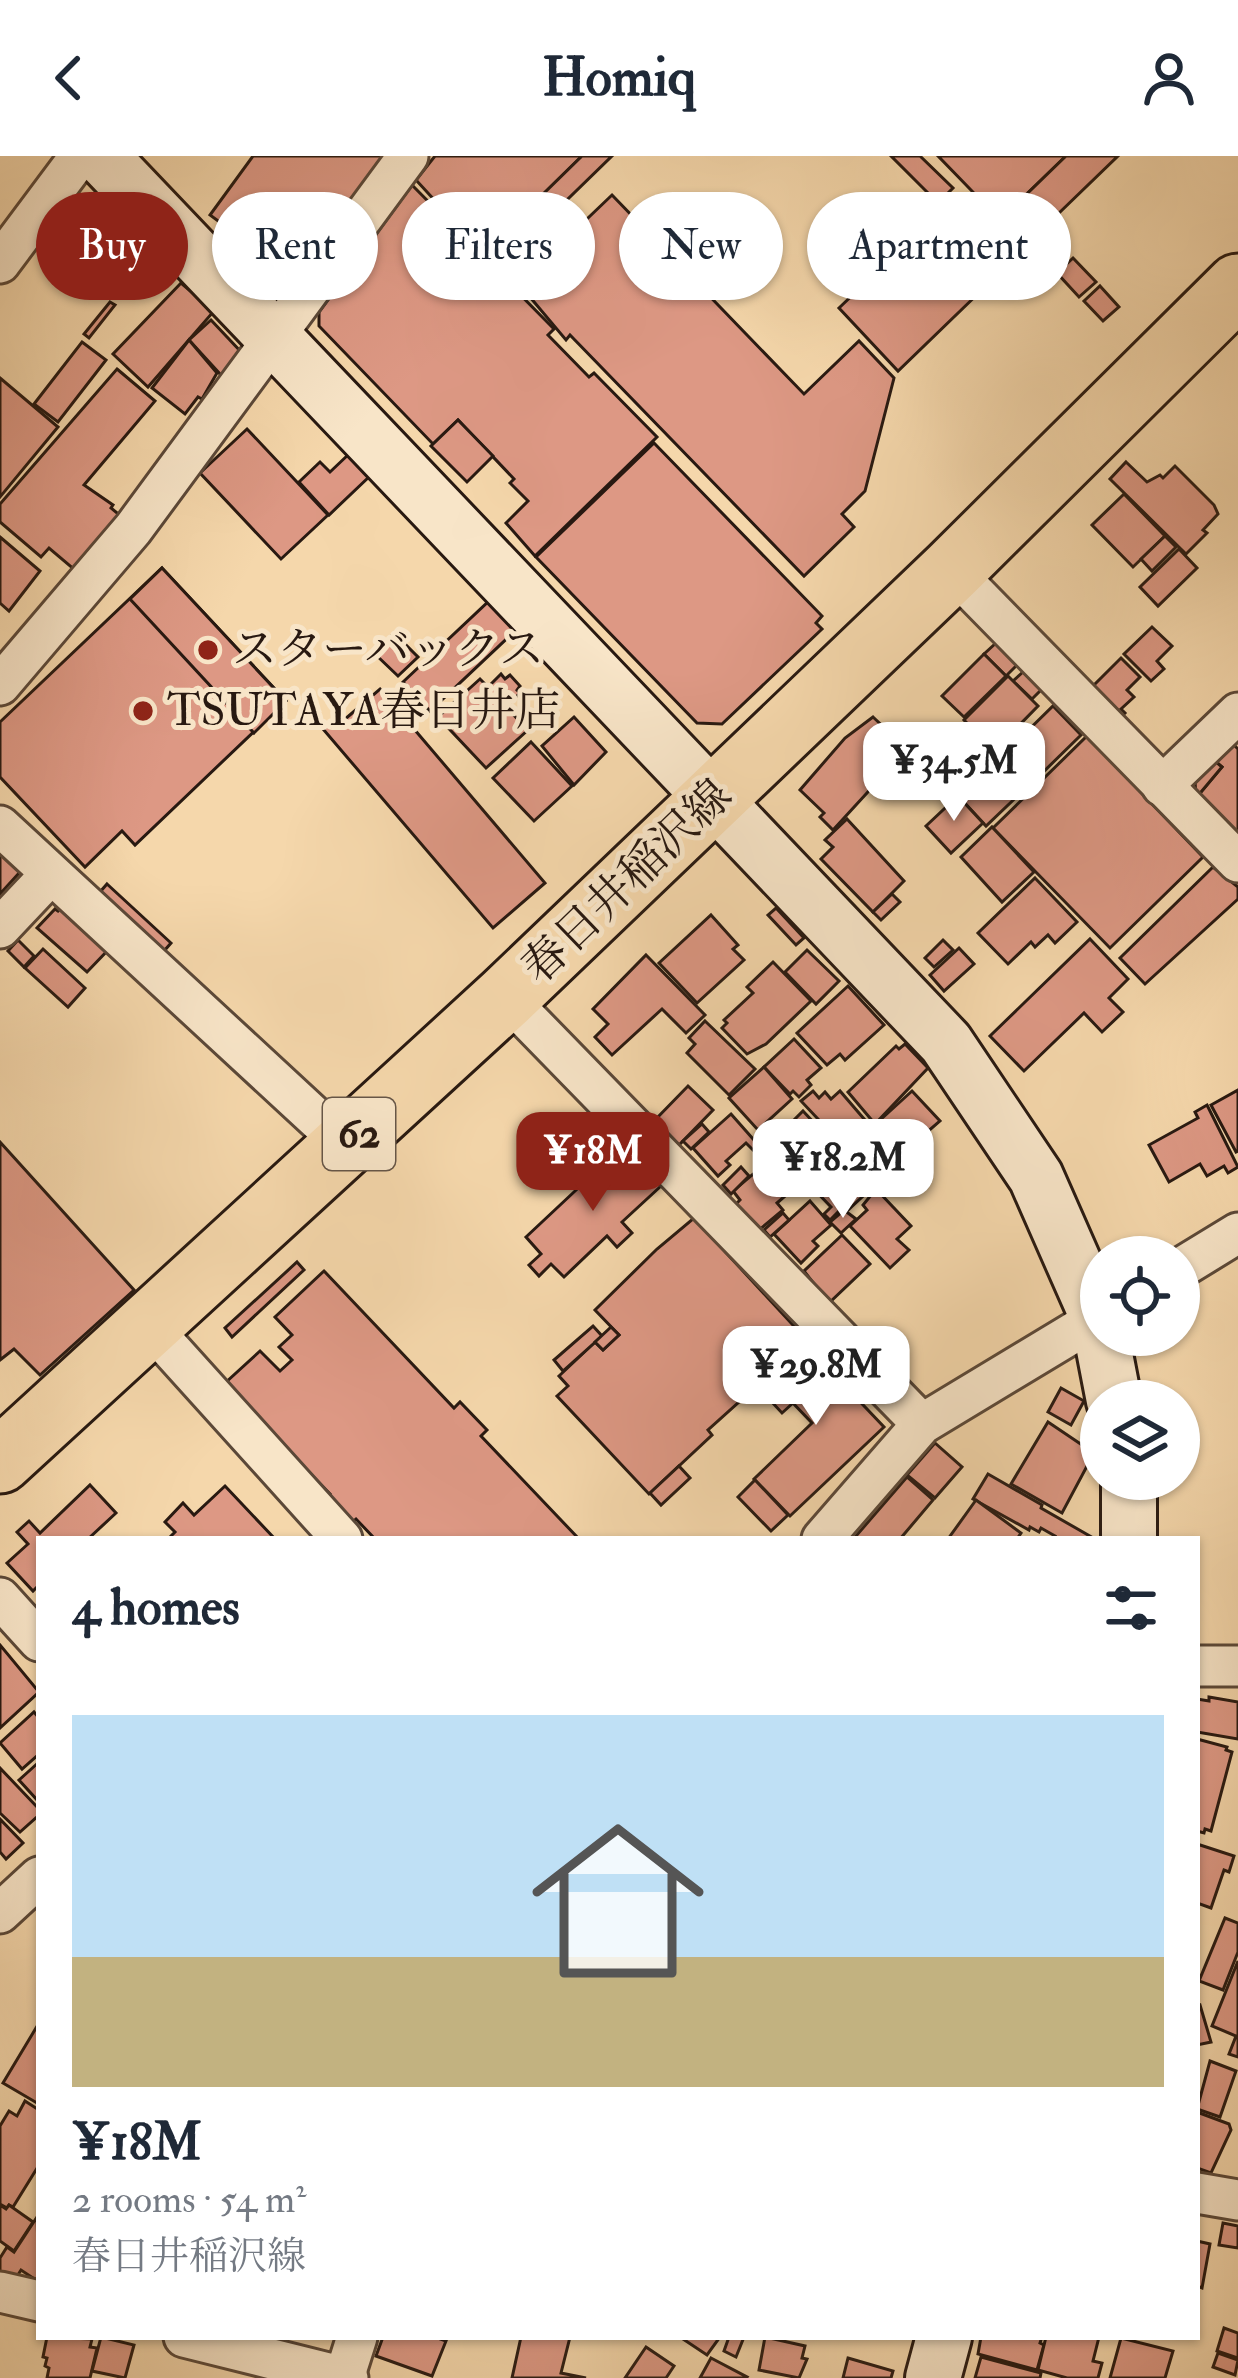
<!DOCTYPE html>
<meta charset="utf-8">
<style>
body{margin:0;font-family:"IM FELL Double Pica","Noto Serif JP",serif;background:#f6f6f7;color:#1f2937;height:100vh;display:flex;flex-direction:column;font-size:45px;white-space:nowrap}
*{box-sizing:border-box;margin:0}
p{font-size:39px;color:#747a83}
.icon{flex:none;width:66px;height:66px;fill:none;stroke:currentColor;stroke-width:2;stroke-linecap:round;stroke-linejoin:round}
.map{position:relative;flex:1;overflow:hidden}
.side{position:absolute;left:36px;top:1380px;width:1164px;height:804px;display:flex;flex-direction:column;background:#fff;border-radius:0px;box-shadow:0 3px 9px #0004}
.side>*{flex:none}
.top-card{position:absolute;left:36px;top:36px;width:1167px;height:108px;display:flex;gap:24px}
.buttons{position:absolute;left:1080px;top:1080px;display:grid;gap:24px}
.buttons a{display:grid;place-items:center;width:120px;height:120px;border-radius:50%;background:#fff;box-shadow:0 3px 9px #0004;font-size:60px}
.price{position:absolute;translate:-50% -102px;padding:0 27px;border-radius:24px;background:#fff;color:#222;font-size:39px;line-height:78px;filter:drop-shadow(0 3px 6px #0008)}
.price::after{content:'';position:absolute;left:50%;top:72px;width:36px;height:27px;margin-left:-18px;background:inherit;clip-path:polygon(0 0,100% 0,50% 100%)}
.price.active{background:#8f2418;color:#fff}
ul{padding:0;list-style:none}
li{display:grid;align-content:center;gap:24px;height:636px;padding:0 36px}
li span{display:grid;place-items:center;height:372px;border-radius:0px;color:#555}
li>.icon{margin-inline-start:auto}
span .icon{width:216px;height:216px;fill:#fffc;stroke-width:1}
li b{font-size:51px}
h2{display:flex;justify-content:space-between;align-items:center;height:144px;padding:0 36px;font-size:51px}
.tag{padding:0 42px;border-radius:54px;background:#fff;box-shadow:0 3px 9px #0004;font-size:42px;line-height:108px}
.tag.active{background:#8f2418;color:#fff}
header{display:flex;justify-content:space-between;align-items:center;height:156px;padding:0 36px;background:#fff;font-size:54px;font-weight:700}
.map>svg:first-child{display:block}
.building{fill:#dd9884;stroke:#281911;stroke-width:3}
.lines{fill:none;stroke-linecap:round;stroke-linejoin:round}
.street-casing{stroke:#5b4838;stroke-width:45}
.secondary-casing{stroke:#281911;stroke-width:60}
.primary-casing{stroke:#281911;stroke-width:69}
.street{stroke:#f8e5c8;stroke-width:39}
.secondary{stroke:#f8e5c8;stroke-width:54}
.primary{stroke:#f5d7ab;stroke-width:63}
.poi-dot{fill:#8f2418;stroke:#f8e5c8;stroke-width:4.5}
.labels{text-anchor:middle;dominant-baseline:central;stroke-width:10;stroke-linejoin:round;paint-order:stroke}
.shield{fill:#f8e5c8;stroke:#665648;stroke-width:3}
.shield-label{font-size:42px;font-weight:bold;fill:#281911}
.poi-label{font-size:45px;fill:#281911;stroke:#f8e5c8;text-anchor:start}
.street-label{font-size:45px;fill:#281911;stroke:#f8e5c8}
</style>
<header><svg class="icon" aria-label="back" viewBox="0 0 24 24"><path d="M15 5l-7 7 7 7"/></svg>Homiq<svg class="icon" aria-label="person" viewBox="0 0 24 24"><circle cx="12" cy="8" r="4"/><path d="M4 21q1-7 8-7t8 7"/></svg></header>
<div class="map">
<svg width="1238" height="2222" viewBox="0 0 1238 2222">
<rect width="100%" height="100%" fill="#f5d7ab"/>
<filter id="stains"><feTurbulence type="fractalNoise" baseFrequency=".00167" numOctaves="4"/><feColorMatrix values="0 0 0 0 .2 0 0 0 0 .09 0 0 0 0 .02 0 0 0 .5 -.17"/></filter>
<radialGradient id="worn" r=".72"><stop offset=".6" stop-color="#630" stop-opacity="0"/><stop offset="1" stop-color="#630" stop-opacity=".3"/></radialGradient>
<!-- building -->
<g class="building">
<polygon points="253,0 390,0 297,123 210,59"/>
<polygon points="435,0 582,0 483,97 416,24"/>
<polygon points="582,0 612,0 498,111 483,97"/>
<polygon points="891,0 920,0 953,32 938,47"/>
<polygon points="938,0 1066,0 1000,64"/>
<polygon points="1066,0 1118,0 1028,87 1003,61"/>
<polygon points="412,29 554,173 548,179 589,221 594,217 657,281 535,400 506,367 528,345 510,327 514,323 458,264 433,288 319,170 319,156"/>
<polygon points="958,38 1017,100 898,215 839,152"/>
<polygon points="612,39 804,238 859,185 894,222 865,335 842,358 854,371 804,420 570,179 566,184 519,128"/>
<polygon points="521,100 534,114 518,129 505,115"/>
<polygon points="1073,102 1096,126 1079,141 1057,117"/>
<polygon points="181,127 214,155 148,231 113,198"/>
<polygon points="1100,130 1119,151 1103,165 1084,145"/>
<polygon points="110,146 115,149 89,182 84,178"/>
<polygon points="211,164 243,198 221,219 189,184"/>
<polygon points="189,184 217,217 202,243 198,241 185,258 152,232"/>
<polygon points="82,186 106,204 58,266 34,248"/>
<polygon points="117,213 155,245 84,329 113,349 111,352 122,361 76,415 49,392 41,401 0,366 0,348"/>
<polygon points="0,222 58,271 0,341"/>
<polygon points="458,264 493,300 467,326 431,290"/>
<polygon points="247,273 328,359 281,403 200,317"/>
<polygon points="654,287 822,460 816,467 822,473 722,568 697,567 536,401"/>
<polygon points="350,297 371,319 329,359 299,326 320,306 330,316"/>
<polygon points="1126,306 1147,326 1160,319 1163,322 1175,310 1214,349 1218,358 1203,374 1207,377 1186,398 1110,323"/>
<polygon points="1124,338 1165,380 1133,411 1092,369"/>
<polygon points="1165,380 1176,391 1152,415 1141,403"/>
<polygon points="0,381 40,415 9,455 0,447"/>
<polygon points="1179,393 1197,412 1158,450 1140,431"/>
<polygon points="162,412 286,545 135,689 122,675 85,711 0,621 0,566"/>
<polygon points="162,412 286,545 254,577 130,443"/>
<polygon points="489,445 516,474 430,555 403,526"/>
<polygon points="1152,471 1172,490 1157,505 1164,513 1151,525 1124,498"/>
<polygon points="394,477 418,501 398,520 375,498"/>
<polygon points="996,487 1017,509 1006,520 984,498"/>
<polygon points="984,498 1006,520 964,561 942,540"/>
<polygon points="1121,502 1140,521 1127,534 1134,541 1121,553 1125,557 1118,564 1110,556 1115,552 1093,530"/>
<polygon points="1023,516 1041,534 1032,543 1013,525"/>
<polygon points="501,518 505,523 510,519 520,530 517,534 520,537 506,551 528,574 486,612 438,561 480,523 488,531"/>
<polygon points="1008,520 1038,550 994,595 964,564"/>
<polygon points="380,533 545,727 493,772 323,573 333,565 337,570"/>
<polygon points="1053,550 1081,579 1032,627 1004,598"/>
<polygon points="574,561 606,596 574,629 542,590"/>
<polygon points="873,561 911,597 907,601 917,610 906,621 897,613 882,630 877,626 833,674 820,661 824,657 800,634 845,582"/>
<polygon points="1087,580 1203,701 1110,792 993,672"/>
<polygon points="531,586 572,630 534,665 493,622"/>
<polygon points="1232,587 1238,593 1238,684 1196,642 1222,611 1215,605"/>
<polygon points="1006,603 1030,628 986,670 962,644"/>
<polygon points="1215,605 1222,611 1196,642 1195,625"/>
<polygon points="958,640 983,667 951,697 926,670"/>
<polygon points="847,663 904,725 873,756 821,703 833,691 825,684"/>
<polygon points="992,671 1034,716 1002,746 961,701"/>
<polygon points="0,697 20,716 0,738"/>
<polygon points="1213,711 1238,731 1238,743 1145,828 1120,802"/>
<polygon points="1035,722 1077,766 1055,787 1048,779 1035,791 1031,786 1008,808 978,777"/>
<polygon points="107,728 171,787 164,795 100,736"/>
<polygon points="892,738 900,746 881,764 873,756"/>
<polygon points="63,750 109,793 87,816 37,772 55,753 58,755"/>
<polygon points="776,752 804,782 796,789 768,759"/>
<polygon points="711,759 738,789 733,793 744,804 697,847 659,807"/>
<polygon points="1090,783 1128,823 1109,842 1123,856 1102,876 1084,857 1024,915 990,880"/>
<polygon points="18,784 34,800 24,811 8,795"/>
<polygon points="943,784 953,794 934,811 925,802"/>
<polygon points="959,792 974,808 944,835 930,819"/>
<polygon points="43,793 85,832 68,851 25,812"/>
<polygon points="807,794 839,825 816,848 785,816"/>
<polygon points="646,799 705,859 686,877 662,853 612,899 595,881 608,868 593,853"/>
<polygon points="773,806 811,845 766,888 747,898 722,872 727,867 724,864 753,837 747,831"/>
<polygon points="848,830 884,869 845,904 840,898 827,909 797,877"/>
<polygon points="705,865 755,913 729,939 687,897 695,888 689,882"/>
<polygon points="794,883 821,912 807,924 811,929 799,941 793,935 790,938 764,911"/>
<polygon points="905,888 928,912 875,968 848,936 896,890 899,893"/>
<polygon points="764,911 792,943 758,974 729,942"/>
<polygon points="688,930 713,954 679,989 655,964"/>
<polygon points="1238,934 1238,995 1236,996 1211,949"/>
<polygon points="813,935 819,942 825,936 831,943 840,935 889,992 866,1014 801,945"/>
<polygon points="912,935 940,965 925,978 919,972 899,990 878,966"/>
<polygon points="1207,949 1238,1011 1228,1017 1224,1010 1207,1020 1200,1008 1169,1026 1149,989 1198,962 1195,956"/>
<polygon points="803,955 829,983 797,1013 772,986"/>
<polygon points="731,958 761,992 756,997 746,987 726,1005 730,1009 718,1020 693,992"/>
<polygon points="702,968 709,976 691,993 683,985"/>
<polygon points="0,986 134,1134 40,1219 14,1193 0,1204"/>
<polygon points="623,990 661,1030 622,1066 632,1077 617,1091 607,1080 564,1121 551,1108 539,1120 529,1109 541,1098 526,1081"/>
<polygon points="842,997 874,1030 848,1054 842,1052 830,1064 824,1058 831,1051 809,1028"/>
<polygon points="771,1003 794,1026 789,1030 792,1034 777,1047 783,1054 759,1074 736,1048 740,1044 733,1035"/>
<polygon points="741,1011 749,1020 731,1038 723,1029"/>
<polygon points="876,1033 911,1070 897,1083 909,1094 890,1112 850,1070 867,1054 863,1049"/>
<polygon points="810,1045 831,1069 813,1085 818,1090 801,1107 774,1078"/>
<polygon points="844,1054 856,1063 841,1077 830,1066"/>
<polygon points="783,1057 789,1064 770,1081 764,1074"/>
<polygon points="694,1062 804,1181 768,1215 770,1218 708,1274 712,1279 649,1338 557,1240 568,1230 559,1220 595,1186 603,1194 619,1179 595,1154 657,1093"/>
<polygon points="842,1079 870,1108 829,1147 804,1115"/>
<polygon points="297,1106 304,1114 232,1181 225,1172"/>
<polygon points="324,1115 454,1252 460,1246 487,1274 481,1280 579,1383 375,1383 356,1363 347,1371 323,1345 330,1338 224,1228 260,1195 280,1215 292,1204 279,1191 292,1179 275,1161"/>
<polygon points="593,1170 602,1180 563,1215 554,1204"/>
<polygon points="611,1171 619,1179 603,1194 595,1186"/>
<polygon points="808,1183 852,1229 848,1233 884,1271 790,1360 754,1323 812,1267 768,1221"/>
<polygon points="768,1220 793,1247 782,1257 757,1230"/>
<polygon points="1061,1232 1084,1245 1071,1269 1048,1256"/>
<polygon points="1048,1266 1094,1297 1062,1357 1011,1328"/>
<polygon points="935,1287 962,1311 935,1342 907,1319"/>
<polygon points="679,1310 690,1322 661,1349 650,1337"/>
<polygon points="988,1318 1042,1349 1041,1352 1095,1383 1053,1383 1055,1380 1041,1372 1039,1376 1030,1371 1029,1374 973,1343"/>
<polygon points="907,1321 933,1344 900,1383 859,1383 856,1380"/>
<polygon points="755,1324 788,1359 771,1375 738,1341"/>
<polygon points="90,1329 116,1357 88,1383 39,1383 39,1429 33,1435 7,1407 28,1388 17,1376 29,1365 40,1377"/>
<polygon points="225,1330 275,1383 168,1383 175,1376 165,1366 183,1347 194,1359"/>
<polygon points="976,1344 1021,1377 1017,1383 948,1383"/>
<polygon points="0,1489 39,1536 0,1572"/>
<polygon points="1209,1541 1238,1546 1238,1583 1197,1576 1197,1543 1209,1545"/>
<polygon points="34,1556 39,1562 39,1598 22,1613 0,1587"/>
<polygon points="1197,1583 1227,1591 1226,1594 1232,1596 1211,1675 1205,1673 1204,1677 1197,1675"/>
<polygon points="39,1606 39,1646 19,1624"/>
<polygon points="0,1612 39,1653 39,1659 20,1676 0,1657"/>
<polygon points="0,1663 23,1687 6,1703 0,1696"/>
<polygon points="1197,1688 1234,1700 1229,1716 1224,1714 1211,1752 1197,1747"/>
<polygon points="1225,1762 1238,1767 1238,1796 1223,1834 1199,1825"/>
<polygon points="1238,1805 1238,1901 1229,1898 1236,1880 1212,1870"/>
<polygon points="1200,1849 1211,1886 1197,1889 1197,1850"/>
<polygon points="39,1867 39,1943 37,1947 3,1927"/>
<polygon points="1210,1905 1236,1915 1220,1961 1197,1953"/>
<polygon points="25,1945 39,1954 39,2009 13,2051 9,2049 7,2052 0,2048 0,1970 9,1955 17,1960"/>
<polygon points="1197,1956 1229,1968 1231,1974 1211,2017 1197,2012"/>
<polygon points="0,2049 6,2053 9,2049 33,2066 14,2095 0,2085"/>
<polygon points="37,2061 39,2126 21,2114 14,2125 0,2121 0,2102 7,2091 14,2096"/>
<polygon points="1223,2067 1238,2070 1238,2092 1219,2089"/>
<polygon points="1197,2085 1210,2088 1202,2132 1197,2130"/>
<polygon points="1224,2172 1238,2177 1238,2202 1217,2195"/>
<polygon points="47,2181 92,2183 90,2191 97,2192 90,2222 47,2222 49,2212 45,2210 47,2202 43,2201"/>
<polygon points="101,2181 134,2189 125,2222 92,2215"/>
<polygon points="383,2181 435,2181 446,2185 432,2220 376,2200"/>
<polygon points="521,2181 570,2181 561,2217 586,2222 512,2222"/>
<polygon points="680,2181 720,2181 707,2199"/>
<polygon points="729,2181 744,2181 736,2201 724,2195"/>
<polygon points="765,2181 805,2190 802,2202 807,2203 799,2222 759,2214"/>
<polygon points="981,2181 1042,2181 1040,2187 1044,2189 1037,2214 978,2198"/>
<polygon points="1046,2181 1099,2181 1093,2205 1102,2207 1098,2222 1067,2222 1038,2214"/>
<polygon points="1121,2182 1173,2195 1165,2222 1110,2222"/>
<polygon points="646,2191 674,2210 666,2222 625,2222"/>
<polygon points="1218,2197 1238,2204 1235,2219 1213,2211"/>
<polygon points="981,2201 1041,2217 1040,2222 975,2222"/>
<polygon points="711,2202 747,2221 746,2222 700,2222"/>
<polygon points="848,2202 893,2215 891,2222 843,2222"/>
</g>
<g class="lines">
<defs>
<g id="street">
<polyline points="0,107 80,0"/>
<polyline points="952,414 1238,706"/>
<polyline points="0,529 133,373 408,0"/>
<polyline points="1162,630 1238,557"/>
<polyline points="0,670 346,990"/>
<polyline points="0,772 50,719"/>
<polyline points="506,841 922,1268"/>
<polyline points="1179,1113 1238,1077"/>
<polyline points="147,1167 342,1383"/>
<polyline points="822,1383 922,1268 1101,1160"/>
<polyline points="0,1442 39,1485"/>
<polyline points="1197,1510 1238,1510"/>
<polyline points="0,1757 39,1721"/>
<polyline points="1197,2037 1238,2044"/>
<polyline points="0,2136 39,2145"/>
<polyline points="184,2181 348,2222"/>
<polyline points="344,2222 357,2181"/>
</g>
<g id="secondary">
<polyline points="101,0 946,887 1036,1021 1098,1162 1114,1245"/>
<polyline points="1129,1323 1129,1383"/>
<polyline points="933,2222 944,2181"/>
</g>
<polyline id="primary" points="0,1305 506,841 952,414 1238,130"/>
</defs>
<!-- street casing -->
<use href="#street" class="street-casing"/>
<!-- secondary casing -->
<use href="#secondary" class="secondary-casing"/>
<!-- primary casing -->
<use href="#primary" class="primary-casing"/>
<!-- street -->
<use href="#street" class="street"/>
<!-- secondary -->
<use href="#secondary" class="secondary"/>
<!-- primary -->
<use href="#primary" class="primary"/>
</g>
<!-- markers -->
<g class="poi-dot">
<circle cx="208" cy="494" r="12"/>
<circle cx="143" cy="555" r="12"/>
</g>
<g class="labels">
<!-- shield labels -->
<rect class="shield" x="323" y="942" width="72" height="72" rx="9"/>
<g class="shield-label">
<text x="359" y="978">62</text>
</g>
<!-- poi labels -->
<g class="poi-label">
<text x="232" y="494">スターバックス</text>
<text x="167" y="555">TSUTAYA春日井店</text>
</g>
<!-- street labels -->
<g class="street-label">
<text transform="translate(627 726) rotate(-44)">春日井稲沢線</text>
</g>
</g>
<rect width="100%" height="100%" filter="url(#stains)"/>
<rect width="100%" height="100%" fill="url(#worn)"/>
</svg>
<div class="buttons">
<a><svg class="icon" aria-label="locate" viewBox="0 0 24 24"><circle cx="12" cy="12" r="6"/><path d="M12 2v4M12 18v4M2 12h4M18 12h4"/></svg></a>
<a><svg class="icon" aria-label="layers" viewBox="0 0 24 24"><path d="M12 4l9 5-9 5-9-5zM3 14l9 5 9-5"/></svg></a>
</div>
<b class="price" style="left:954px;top:668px">¥34.5M</b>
<b class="price active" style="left:593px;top:1058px">¥18M</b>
<b class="price" style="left:843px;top:1065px">¥18.2M</b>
<b class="price" style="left:816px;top:1272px">¥29.8M</b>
<div class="top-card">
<a class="tag active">Buy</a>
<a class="tag">Rent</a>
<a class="tag">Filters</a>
<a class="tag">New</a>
<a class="tag">Apartment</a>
</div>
<section class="side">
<h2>4 homes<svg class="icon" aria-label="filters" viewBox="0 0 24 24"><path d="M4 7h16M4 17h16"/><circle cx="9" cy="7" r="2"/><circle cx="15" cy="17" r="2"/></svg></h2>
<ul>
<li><span style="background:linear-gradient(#bfe0f5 65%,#c2b280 0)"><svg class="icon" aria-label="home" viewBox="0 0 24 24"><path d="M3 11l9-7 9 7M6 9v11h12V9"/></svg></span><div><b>¥18M</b><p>2 rooms · 54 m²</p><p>春日井稲沢線</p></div></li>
</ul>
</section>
</div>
